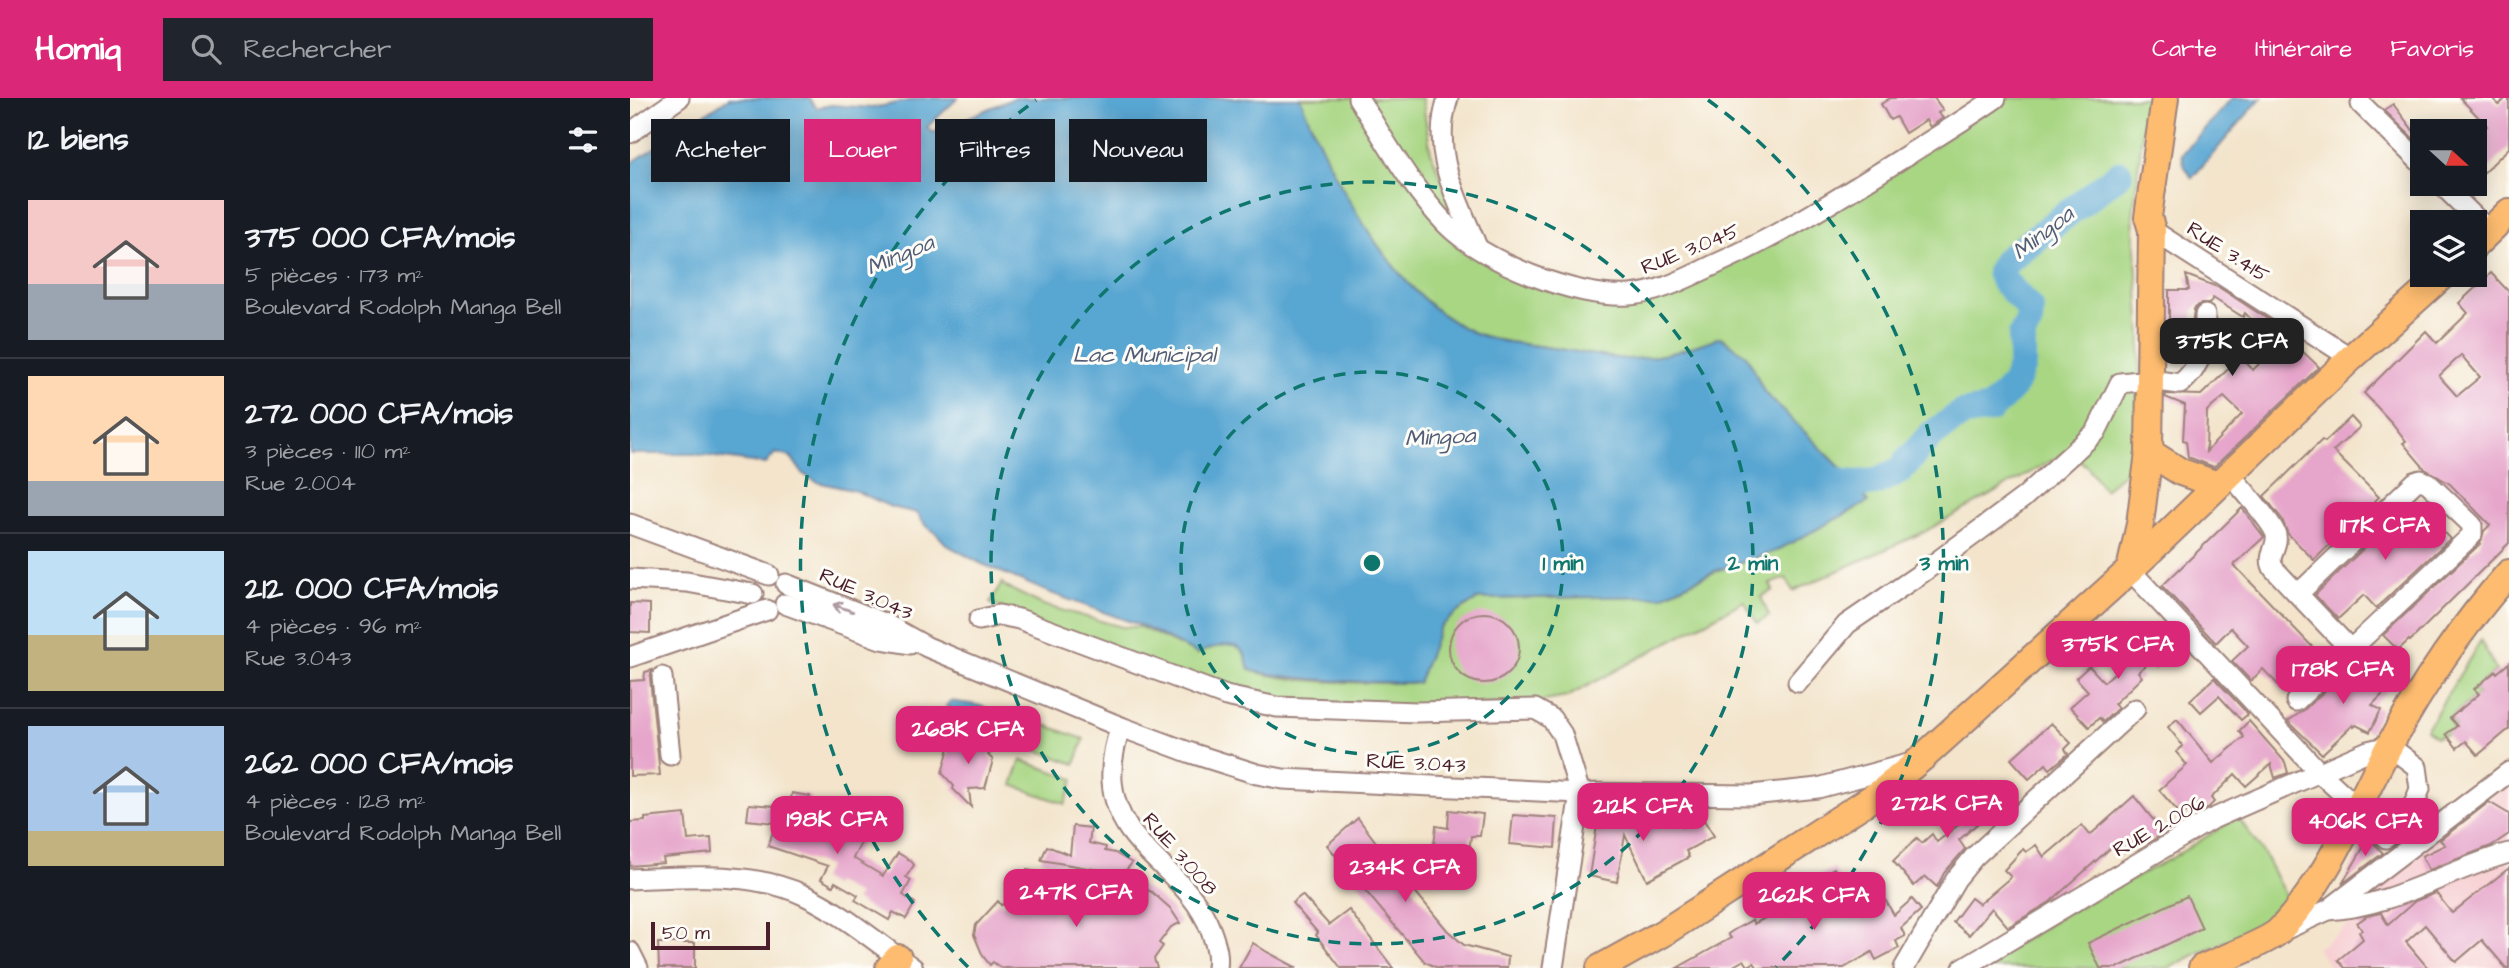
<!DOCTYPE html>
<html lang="fr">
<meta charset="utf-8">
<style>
body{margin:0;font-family:"Architects Daughter",sans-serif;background:#20242c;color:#f1f3f6;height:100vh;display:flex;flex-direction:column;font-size:26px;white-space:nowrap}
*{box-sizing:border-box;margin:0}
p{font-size:23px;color:#9ea1a6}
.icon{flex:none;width:38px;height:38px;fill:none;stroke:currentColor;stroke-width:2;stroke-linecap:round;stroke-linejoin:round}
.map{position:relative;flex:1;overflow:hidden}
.drawer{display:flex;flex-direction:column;background:#171b24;width:630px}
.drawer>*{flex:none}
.banner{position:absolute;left:21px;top:21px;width:665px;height:63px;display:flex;gap:14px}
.needle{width:46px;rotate:111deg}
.tools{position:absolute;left:1780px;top:21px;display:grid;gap:14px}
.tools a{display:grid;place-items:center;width:77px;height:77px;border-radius:0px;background:#171b24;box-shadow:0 4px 18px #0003;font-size:35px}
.scale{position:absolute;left:21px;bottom:18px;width:119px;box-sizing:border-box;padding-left:7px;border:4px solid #4a1f2b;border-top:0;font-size:19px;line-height:24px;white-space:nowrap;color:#4a1f2b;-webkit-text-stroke:5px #fdfcf7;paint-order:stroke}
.price{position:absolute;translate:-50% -60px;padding:0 16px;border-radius:14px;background:#db2777;color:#fff;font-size:23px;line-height:46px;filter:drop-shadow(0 2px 4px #0008)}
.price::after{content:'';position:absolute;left:50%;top:42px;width:21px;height:16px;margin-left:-10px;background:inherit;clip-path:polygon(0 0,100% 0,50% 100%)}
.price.active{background:#222;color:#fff}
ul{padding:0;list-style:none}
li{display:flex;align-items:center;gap:21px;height:175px;padding:0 28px}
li+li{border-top:2px solid #363941}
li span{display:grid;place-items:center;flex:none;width:196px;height:140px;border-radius:0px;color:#555}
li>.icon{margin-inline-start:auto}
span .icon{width:84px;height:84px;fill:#fffc;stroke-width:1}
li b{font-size:30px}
h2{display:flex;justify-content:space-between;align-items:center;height:84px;padding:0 28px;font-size:30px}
.tag{padding:0 24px;border-radius:0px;background:#171b24;box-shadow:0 4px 18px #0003;font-size:24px;line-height:63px}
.tag.active{background:#db2777;color:#fff}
header{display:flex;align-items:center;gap:42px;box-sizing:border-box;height:98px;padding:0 35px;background:#db2777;color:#fff}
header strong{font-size:33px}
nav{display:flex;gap:38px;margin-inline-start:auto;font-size:24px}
.search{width:490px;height:63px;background:#20242c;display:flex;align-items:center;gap:18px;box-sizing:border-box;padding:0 24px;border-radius:0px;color:#9ea1a6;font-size:26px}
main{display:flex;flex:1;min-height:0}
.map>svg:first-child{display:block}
.built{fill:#f7cfd3}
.green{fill:#a8d683;stroke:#797a57;stroke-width:2}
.water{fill:#59a6d2;stroke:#52627e;stroke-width:2}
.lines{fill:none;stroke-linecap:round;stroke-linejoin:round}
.river{stroke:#59a6d2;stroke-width:28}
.building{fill:#e6a5ca;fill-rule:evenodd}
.minor-casing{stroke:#9e827b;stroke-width:23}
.major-casing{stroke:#9e827b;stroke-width:30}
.minor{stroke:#fff;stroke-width:19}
.major{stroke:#fdbc70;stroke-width:26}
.oneway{stroke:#ae9aa0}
.ring{fill:none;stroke:#0f766e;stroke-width:3.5;stroke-dasharray:12 9}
.labels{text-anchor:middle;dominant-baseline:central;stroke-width:6;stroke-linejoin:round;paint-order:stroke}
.street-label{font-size:21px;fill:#4a1f2b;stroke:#fdfcf7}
.water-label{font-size:23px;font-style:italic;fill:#515c76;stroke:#fdfcf7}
.centre{fill:#0f766e;stroke:#fdfcf7;stroke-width:3.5}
.ring-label{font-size:21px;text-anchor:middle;font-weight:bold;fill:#0f766e;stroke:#fdfcf7;stroke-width:6;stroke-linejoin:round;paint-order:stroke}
</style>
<header>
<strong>Homiq</strong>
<div class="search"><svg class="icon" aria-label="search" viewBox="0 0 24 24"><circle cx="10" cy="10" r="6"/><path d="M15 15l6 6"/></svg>Rechercher</div>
<nav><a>Carte</a><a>Itinéraire</a><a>Favoris</a></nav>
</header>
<main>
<section class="drawer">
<h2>12 biens<svg class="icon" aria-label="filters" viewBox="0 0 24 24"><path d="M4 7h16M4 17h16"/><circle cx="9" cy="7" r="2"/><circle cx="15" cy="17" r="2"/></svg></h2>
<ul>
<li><span style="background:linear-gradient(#f6c9c9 60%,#9aa5b1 0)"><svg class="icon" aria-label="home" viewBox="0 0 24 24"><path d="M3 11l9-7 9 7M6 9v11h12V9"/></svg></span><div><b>375 000 CFA/mois</b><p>5 pièces · 173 m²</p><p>Boulevard Rodolph Manga Bell</p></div></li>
<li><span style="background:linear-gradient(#ffd9b3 75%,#9aa5b1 0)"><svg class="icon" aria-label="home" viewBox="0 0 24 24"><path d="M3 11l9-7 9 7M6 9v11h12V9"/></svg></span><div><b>272 000 CFA/mois</b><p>3 pièces · 110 m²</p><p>Rue 2.004</p></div></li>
<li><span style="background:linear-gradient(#bfe0f5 60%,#c2b280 0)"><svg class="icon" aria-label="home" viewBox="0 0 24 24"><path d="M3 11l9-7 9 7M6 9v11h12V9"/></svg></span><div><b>212 000 CFA/mois</b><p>4 pièces · 96 m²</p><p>Rue 3.043</p></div></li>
<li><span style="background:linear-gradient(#a9c7e8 75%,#c2b280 0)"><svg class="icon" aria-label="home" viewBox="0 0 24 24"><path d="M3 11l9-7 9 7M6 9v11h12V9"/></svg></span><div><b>262 000 CFA/mois</b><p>4 pièces · 128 m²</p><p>Boulevard Rodolph Manga Bell</p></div></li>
</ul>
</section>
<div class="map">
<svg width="1879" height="870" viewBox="0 0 1879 870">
<rect width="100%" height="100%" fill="#fdfcf7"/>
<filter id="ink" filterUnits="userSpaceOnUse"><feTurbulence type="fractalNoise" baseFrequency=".0143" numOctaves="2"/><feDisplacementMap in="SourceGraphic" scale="14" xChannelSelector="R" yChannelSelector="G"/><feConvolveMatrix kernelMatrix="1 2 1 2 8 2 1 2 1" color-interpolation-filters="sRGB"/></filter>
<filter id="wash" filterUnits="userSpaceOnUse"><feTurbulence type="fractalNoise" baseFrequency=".00686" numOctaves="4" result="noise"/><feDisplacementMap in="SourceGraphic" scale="28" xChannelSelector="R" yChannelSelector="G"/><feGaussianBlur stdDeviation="1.57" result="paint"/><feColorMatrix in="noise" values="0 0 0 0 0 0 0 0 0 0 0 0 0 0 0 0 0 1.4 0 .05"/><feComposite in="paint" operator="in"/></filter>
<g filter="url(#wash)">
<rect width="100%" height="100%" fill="#f3e4cb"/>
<!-- built -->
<polygon class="built" points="1879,686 1879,870 1702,870 1686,851 1726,821 1729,799"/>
<!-- green -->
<g class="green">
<path d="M670,0H792L801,55L818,96L867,162L1002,201L1079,173L1362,0H1516L1503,117L1511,239L1504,367L1474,392L1457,368L1437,354L1294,434L1163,493L1156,480L1140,486L1143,492L1131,499L1139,518L1127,525L1114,503L937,599L909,604L790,609L650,604L601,594L442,541L360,505L372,485L376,489L413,507L492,529H510L568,556C580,549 608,539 616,558C619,566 617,571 627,574C672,587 741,584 788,585L809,529L826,515L848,501L1032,498L1238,404L1227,386L1134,294L1117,258L1091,239C1060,250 1030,261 997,261C975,260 951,254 929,251C900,246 867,245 840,233C762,197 701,77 670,0Z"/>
<polygon points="1851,542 1866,573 1844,591 1849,596 1820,620 1827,628 1817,636 1806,639 1796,632"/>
<polygon points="401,622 454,641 445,666 392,647"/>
<polygon points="391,662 444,681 435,706 382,687"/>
<polygon points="1608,719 1634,756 1659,804 1634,828 1570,854 1539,870 1348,870 1440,813 1542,760"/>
</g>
<!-- water -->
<g class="water">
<path d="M99,0H179L186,10L201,7L242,10L293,0H328L297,29L302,35L384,0H670C701,77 762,197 840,233C866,245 900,246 929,251C951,254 975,260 997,261C1030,261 1060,250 1090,239L1117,258L1134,294L1227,386L1238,404L1146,453L1085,473L1032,498L848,501L826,515L810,529L788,585C733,584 678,584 623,573L619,571C617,567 617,563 616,559C608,539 581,549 568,556L512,528L418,494L350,465L317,447L306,435L295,427L287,415L261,409L226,393L187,384L173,376L161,359L145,355L136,366L64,356H0V66Z"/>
<polygon points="1602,0 1631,0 1562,80 1554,67 1552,56"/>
<path d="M320,603C336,606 351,605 367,616L363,630L349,628L327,617V615L316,608Z"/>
</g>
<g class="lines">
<!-- river -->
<polyline class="river" points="1191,383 1227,386 1245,384 1269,373 1300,338 1331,316 1361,311 1384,287 1392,267 1392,237 1399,224 1400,211 1374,183 1370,174 1377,162 1489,76"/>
</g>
<g id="blocks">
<!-- building -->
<g class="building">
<polygon points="1260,0 1304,0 1313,12 1308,15 1313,20 1300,29 1296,22 1275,35 1266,19 1260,22 1251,6"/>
<polygon points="1830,0 1862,0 1869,7 1876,0 1879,0 1879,50 1844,84 1844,40 1857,28"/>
<polygon points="1763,6 1792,44 1792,49 1754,12"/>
<path d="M1861,175L1879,194V445L1780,543L1779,542L1768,552L1753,537L1850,446L1854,433L1860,427L1820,386L1795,371L1773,345L1776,343L1762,325L1734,295L1796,233L1807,245L1838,215L1829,205ZM1831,257L1850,279L1827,298L1809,278Z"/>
<path d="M1556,177L1590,190L1642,224L1689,269L1584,369L1558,359L1556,343L1553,342L1555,307L1535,299L1536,296L1571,297L1611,259L1623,272L1646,248L1615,215L1613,219L1583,200L1579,206H1570L1564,211L1559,254H1539V192H1559ZM1594,299L1612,316L1576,354L1577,313Z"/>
<polygon points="1721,319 1730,329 1703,353 1749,399 1684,462 1658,436 1652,421 1634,398 1692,342 1695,344"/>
<polygon points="1784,402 1820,441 1746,510 1734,497 1708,521 1685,497"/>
<polygon points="1612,410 1634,439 1604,467 1693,560 1657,596 1633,571 1621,583 1602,563 1618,548 1601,530 1586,545 1532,488"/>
<polygon points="0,505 20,506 20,535 0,534"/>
<circle cx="854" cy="550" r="35"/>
<polygon points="1526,533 1545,555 1529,568 1523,561 1508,574 1512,579 1484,606 1488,610 1473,624 1469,620 1459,629 1440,609 1458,593 1446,580 1459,568 1474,584 1493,567 1491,564"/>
<polygon points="1734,556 1762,587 1742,607 1751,612 1740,634 1726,627 1724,629 1723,627 1692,656 1658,623 1674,612"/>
<polygon points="1879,565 1879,631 1848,657 1836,643 1827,650 1816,636 1827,628 1820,620 1849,596 1844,591 1866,573 1867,575"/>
<polygon points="22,572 20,580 30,677 0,678 0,583 14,582 15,574"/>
<polygon points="1584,580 1618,616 1611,622 1589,598 1571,614 1560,602"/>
<polygon points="1547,621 1583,665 1614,639 1609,633 1619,623 1655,664 1658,675 1645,680 1641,666 1616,688 1605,676 1581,700 1584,704 1578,710 1572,713 1565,705 1552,718 1529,692 1557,667 1546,654 1553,648 1538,629"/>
<polygon points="1421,625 1441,645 1435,651 1438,656 1420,671 1416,666 1399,681 1381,661"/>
<polygon points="337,635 337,639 345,638 363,653 358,657 363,662 355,690 339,691 341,709 323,691 324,688 312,675 319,650 324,649 323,644"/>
<polygon points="1353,685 1370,704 1367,708 1372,714 1362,722 1357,717 1329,742 1335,751 1314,775 1307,789 1295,778 1284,788 1263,763 1287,740 1292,745 1302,736 1307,744 1333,723 1323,711"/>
<polygon points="162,695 180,698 177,718 220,735 224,727 237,734 223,760 253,778 268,755 281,763 284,767 276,779 281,782 273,797 285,805 276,821 263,814 259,822 225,802 228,797 205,784 203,788 191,781 198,768 138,748 146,725 117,722 119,706 159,709"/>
<polygon points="1504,698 1534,735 1518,745 1512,738 1494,754 1486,745 1420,804 1378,829 1362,810 1339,837 1323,824 1341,800 1349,806 1381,779 1374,772 1393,751 1396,754 1406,747 1414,759 1452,727 1460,737"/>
<polygon points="1859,704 1879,716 1879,736 1861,748 1799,772 1792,758 1815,747 1810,742"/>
<polygon points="970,708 1031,725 1045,717 1052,729 1072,719 1084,738 1056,753 1059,759 1017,782 995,737 987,784 959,778"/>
<polygon points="819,712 853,716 850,738 841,738 838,761 803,758 806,728 818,730"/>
<polygon points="55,716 58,742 81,740 82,755 33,760 34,765 0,768 0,724 15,723 15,720"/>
<polygon points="883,717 927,720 925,750 880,746"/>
<polygon points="728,720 763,767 817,832 834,847 878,859 877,870 808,870 795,864 697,747"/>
<polygon points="443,728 461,730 459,745 476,749 475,753 485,755 502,765 493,776 411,762 417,748 440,757"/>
<polygon points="1739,740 1753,755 1712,786"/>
<polygon points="1204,770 1225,809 1250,793 1264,817 1282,801 1291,812 1271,830 1275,838 1266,843 1269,850 1246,862 1242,854 1214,870 1128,870 1124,865 1118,868 1114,862 1100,870 1047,870 1101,840 1098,836 1104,832 1122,822 1124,826 1184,794 1179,783"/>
<polygon points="1879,770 1879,870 1876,870 1852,842 1826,864 1795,827 1776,844 1798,870 1715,870 1708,862 1733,841 1729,834 1732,832 1727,825 1737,818 1751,815 1758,827 1785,803 1806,795 1822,815"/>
<polygon points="397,772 415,775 412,794 443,798 465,807 482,776 522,794 540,810 550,825 541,829 529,845 533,848 524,861 527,870 371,870 363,864 360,867 353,858 344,837 346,827 368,803 371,807 394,800"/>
<polygon points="672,797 699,827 719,812 763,870 711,870 686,837 688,835 662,805"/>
<polygon points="1557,798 1572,830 1487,870 1470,870 1458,845"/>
<polygon points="28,845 65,845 65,870 29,870"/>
<polygon points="623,845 637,854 667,870 609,870"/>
</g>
</g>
</g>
<g filter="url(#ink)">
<use href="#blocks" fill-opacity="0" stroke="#9e827b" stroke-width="2"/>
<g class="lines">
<defs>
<g id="minor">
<path d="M728,0C755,42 781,90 816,126C853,164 947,201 1000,197C1029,195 1058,179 1084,167C1149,138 1208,101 1268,63C1301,42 1335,22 1366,0"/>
<path d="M818,0C800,56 827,99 847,149"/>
<polyline points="1731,6 1792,66"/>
<polyline points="0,35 49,0"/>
<polyline points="1811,86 1860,134"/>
<polyline points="1522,132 1721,260"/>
<path d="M1600,376C1611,390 1639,420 1645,434C1651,447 1635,457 1644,471L1720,551"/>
<polyline points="0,426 139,477"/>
<polyline points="1500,472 1690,675 1727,709"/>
<polyline points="0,481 57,484 123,496"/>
<polyline points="156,486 254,525 297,549 491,629 561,655 627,676 653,681 950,695 1121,697 1188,690 1278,666"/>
<polyline points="155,506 251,541 280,546"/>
<polyline points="349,522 369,517 389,521 596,598 647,609 787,614 905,611 921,620 932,636 950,695 923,870"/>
<polyline points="0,559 137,512"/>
<polyline points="32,579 40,657"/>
<path d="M1168,584L1217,526L1293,474L1393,400L1466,334L1490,285L1520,282L1550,286C1573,268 1575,245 1575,217"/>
<polyline points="1666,603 1842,437 1842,427 1798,385 1791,382 1785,384 1669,495"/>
<path d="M491,629C484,647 481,663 482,683C487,753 557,769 581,833C586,847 589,856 587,870"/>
<path d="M0,781C58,779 121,772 176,798C214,816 248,846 283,870"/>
<path d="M1698,812C1765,808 1817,772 1879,755"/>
<polyline points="1654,832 1698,812 1879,674"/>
<polyline points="0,854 8,870"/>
<polyline points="1274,870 1326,781 1344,759 1505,611"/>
<polyline points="1333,870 1580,722 1738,653 1759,648 1787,669 1790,691 1784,706 1756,740"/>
</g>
<g id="major">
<polyline points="1844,148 1879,114"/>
<polyline points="1519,354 1551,374 1588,387"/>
<polyline points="1500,472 1510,426 1519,354 1522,132 1518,119 1535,0"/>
<polyline points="259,870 268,860"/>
<polyline points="970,870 1033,835 1251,694 1292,660 1500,472 1721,260 1813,177"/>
<path d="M1572,870C1588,863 1639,843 1649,833C1698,782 1725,712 1758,650C1791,589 1833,527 1879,475"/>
</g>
</defs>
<!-- minor casing -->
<use href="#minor" class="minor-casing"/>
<!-- major casing -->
<use href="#major" class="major-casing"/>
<!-- minor -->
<use href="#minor" class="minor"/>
<!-- major -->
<use href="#major" class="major"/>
</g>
<!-- one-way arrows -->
<defs><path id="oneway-shaft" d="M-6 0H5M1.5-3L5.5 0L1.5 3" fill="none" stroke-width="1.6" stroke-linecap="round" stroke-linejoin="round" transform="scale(1.75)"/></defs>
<use class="oneway" href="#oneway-shaft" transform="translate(213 510) rotate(-160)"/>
</g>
<!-- distance rings -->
<g class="ring">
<circle cx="742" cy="465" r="191"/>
<circle cx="742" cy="465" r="381"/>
<path d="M338 869A572 572 0 0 1 406 2M1078 2A572 572 0 0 1 1146 869"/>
</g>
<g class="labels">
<!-- street labels -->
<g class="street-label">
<text transform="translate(1060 151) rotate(-22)">RUE 3.045</text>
<text transform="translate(1598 154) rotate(33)">RUE 3.415</text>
<text transform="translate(236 496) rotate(24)">RUE 3.043</text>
<text transform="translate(786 665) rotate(3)">RUE 3.043</text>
<text transform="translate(1529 728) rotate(-30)">RUE 2.006</text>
<text transform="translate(550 756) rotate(49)">RUE 3.008</text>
</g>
<!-- water labels -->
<g class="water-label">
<text transform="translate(1413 135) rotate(-38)">Mingoa</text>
<text transform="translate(270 157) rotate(-23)">Mingoa</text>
<text x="514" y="257">Lac Municipal</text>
<text transform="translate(810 339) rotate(-3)">Mingoa</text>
</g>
</g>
<circle cx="742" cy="465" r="10" class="centre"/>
<g class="ring-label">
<text x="933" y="472">1 min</text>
<text x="1123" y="472">2 min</text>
<text x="1314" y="472">3 min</text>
</g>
</svg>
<div class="tools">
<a><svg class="needle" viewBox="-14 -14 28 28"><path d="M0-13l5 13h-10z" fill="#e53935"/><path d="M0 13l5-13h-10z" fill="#9ea1a6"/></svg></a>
<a><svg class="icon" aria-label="layers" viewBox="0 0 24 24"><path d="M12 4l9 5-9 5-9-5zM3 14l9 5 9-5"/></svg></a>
</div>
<div class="scale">50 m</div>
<b class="price active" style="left:1602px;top:280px">375K CFA</b>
<b class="price" style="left:1755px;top:464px">117K CFA</b>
<b class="price" style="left:1488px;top:583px">375K CFA</b>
<b class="price" style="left:1713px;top:608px">178K CFA</b>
<b class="price" style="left:338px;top:668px">268K CFA</b>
<b class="price" style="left:1317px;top:742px">272K CFA</b>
<b class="price" style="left:1013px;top:745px">212K CFA</b>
<b class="price" style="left:207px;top:758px">198K CFA</b>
<b class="price" style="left:1735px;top:760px">406K CFA</b>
<b class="price" style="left:775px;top:806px">234K CFA</b>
<b class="price" style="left:446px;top:831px">247K CFA</b>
<b class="price" style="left:1184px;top:834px">262K CFA</b>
<div class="banner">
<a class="tag">Acheter</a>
<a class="tag active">Louer</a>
<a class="tag">Filtres</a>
<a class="tag">Nouveau</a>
</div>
</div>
</main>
